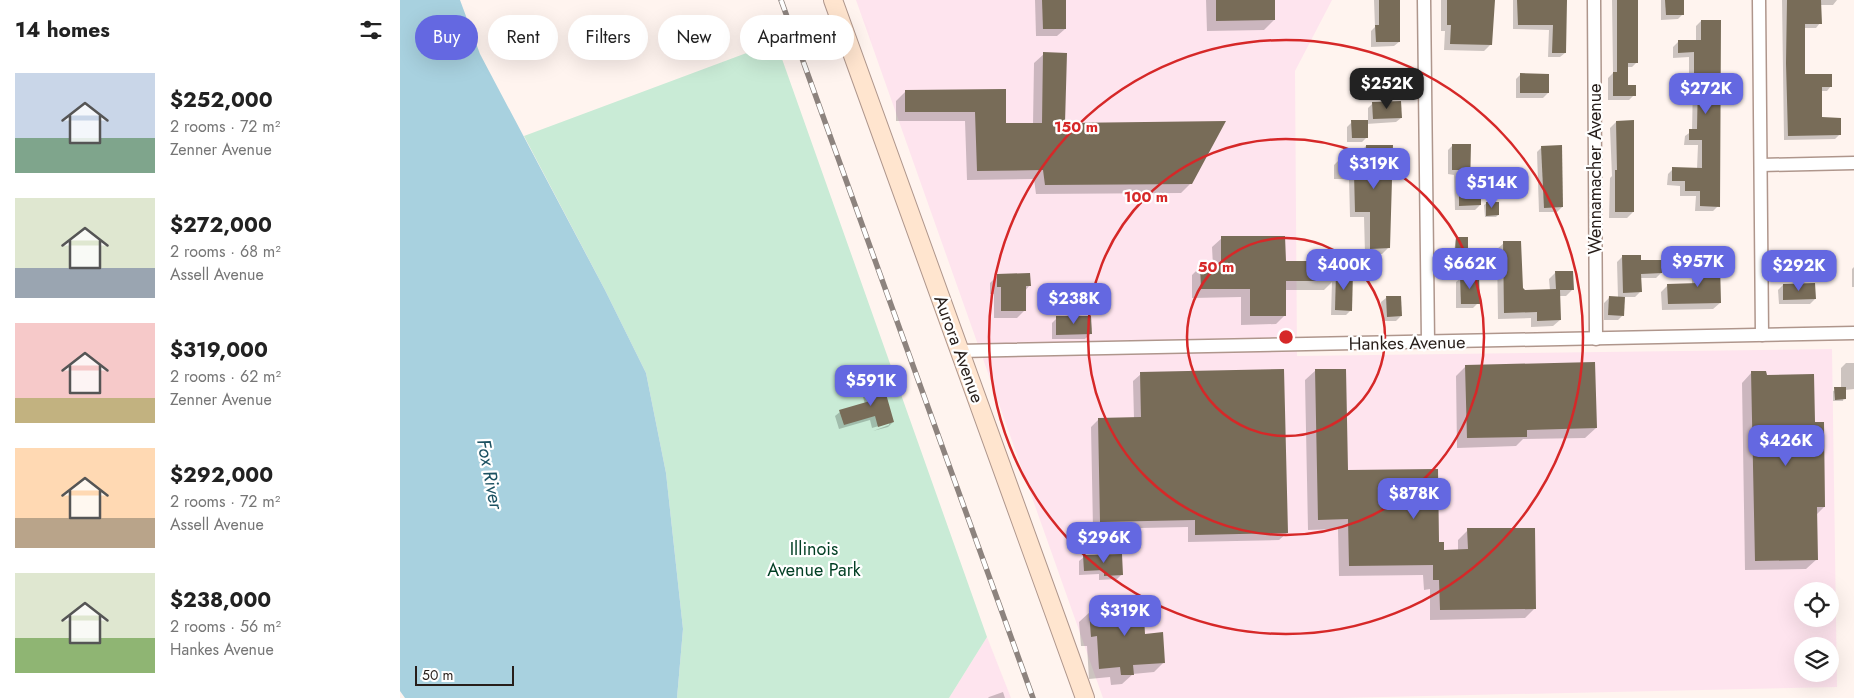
<!DOCTYPE html>
<meta charset="utf-8">
<style>
body{margin:0;font-family:Jost,sans-serif;background:#f2f2f2;color:#222;height:100vh;display:flex;flex-direction:column;font-size:19px;white-space:nowrap}
*{box-sizing:border-box;margin:0}
p{font-size:16px;color:#767676}
.icon{flex:none;width:28px;height:28px;fill:none;stroke:currentColor;stroke-width:2;stroke-linecap:round;stroke-linejoin:round}
.map{position:relative;flex:1;overflow:hidden}
.panel{display:flex;flex-direction:column;background:#fff;width:400px}
.panel>*{flex:none}
.top-card{position:absolute;left:15px;top:15px;width:475px;height:45px;display:flex;gap:10px}
.controls{position:absolute;left:1394px;top:582px;display:grid;gap:10px}
.controls a{display:grid;place-items:center;width:45px;height:45px;border-radius:50%;background:#fff;box-shadow:0 5px 20px #0002;font-size:25px}
.scale{position:absolute;left:15px;bottom:12px;width:99px;box-sizing:border-box;padding-left:5px;border:2px solid #271e1a;border-top:0;font-size:14px;line-height:18px;white-space:nowrap;color:#271e1a;-webkit-text-stroke:4px #fff;paint-order:stroke}
.price{position:absolute;translate:-50% -42px;padding:0 11px;border-radius:10px;background:#6468e1;color:#fff;font-size:16px;line-height:32px;filter:drop-shadow(0 1px 2px #0008)}
.price::after{content:'';position:absolute;left:50%;top:30px;width:15px;height:11px;margin-left:-8px;background:inherit;clip-path:polygon(0 0,100% 0,50% 100%)}
.price.current{background:#222;color:#fff}
ul{padding:0;list-style:none}
li{display:flex;align-items:center;gap:15px;height:125px;padding:0 15px}
li span{display:grid;place-items:center;flex:none;width:140px;height:100px;border-radius:0px;color:#555}
li>.icon{margin-inline-start:auto}
span .icon{width:60px;height:60px;fill:#fffc;stroke-width:1}
li b{font-size:21px}
h2{display:flex;justify-content:space-between;align-items:center;height:60px;padding:0 15px;font-size:21px}
.pill{padding:0 18px;border-radius:22px;background:#fff;box-shadow:0 5px 20px #0002;font-size:18px;line-height:45px}
.pill.current{background:#6468e1;color:#fff}
main{display:flex;flex:1;min-height:0}
.map>svg:first-child{display:block}
.industrial{fill:#fee4ee;fill-rule:evenodd}
.green{fill:#c9ebd6}
.water{fill:#a8d1df}
.shadow{fill:#0003}
.building{fill:#786c58}
.lines{fill:none;stroke-linecap:round;stroke-linejoin:round}
.street-casing{stroke:#af968c;stroke-width:15}
.secondary-casing{stroke:#af968c;stroke-width:20}
.street{stroke:#fff;stroke-width:12}
.secondary{stroke:#ffe5cf;stroke-width:18}
.rail-casing{stroke:#8d837e;stroke-width:5.5}
.rail{stroke:#fff;stroke-width:4;stroke-dasharray:11;stroke-linecap:butt}
.ring{fill:none;stroke:#d62828;stroke-width:2.5}
.labels{text-anchor:middle;dominant-baseline:central;stroke-width:4.5;stroke-linejoin:round;paint-order:stroke}
.street-label{font-size:18px;fill:#271e1a;stroke:#fff}
.park-label{font-size:18px;fill:#003e23;stroke:#fff}
.water-label{font-size:19px;font-style:italic;fill:#1c5262;stroke:#fff}
.centre{fill:#d62828;stroke:#fff;stroke-width:2.5}
.ring-label{font-size:15px;text-anchor:middle;font-weight:bold;fill:#d62828;stroke:#fff;stroke-width:4.5;stroke-linejoin:round;paint-order:stroke}
</style>
<main>
<section class="panel">
<h2>14 homes<svg class="icon" aria-label="filters" viewBox="0 0 24 24"><path d="M4 7h16M4 17h16"/><circle cx="9" cy="7" r="2"/><circle cx="15" cy="17" r="2"/></svg></h2>
<ul>
<li><span style="background:linear-gradient(#c9d6e8 65%,#7fa58c 0)"><svg class="icon" aria-label="home" viewBox="0 0 24 24"><path d="M3 11l9-7 9 7M6 9v11h12V9"/></svg></span><div><b>$252,000</b><p>2 rooms · 72 m²</p><p>Zenner Avenue</p></div></li>
<li><span style="background:linear-gradient(#dfe7d0 70%,#9aa5b1 0)"><svg class="icon" aria-label="home" viewBox="0 0 24 24"><path d="M3 11l9-7 9 7M6 9v11h12V9"/></svg></span><div><b>$272,000</b><p>2 rooms · 68 m²</p><p>Assell Avenue</p></div></li>
<li><span style="background:linear-gradient(#f6c9c9 75%,#c2b280 0)"><svg class="icon" aria-label="home" viewBox="0 0 24 24"><path d="M3 11l9-7 9 7M6 9v11h12V9"/></svg></span><div><b>$319,000</b><p>2 rooms · 62 m²</p><p>Zenner Avenue</p></div></li>
<li><span style="background:linear-gradient(#ffd9b3 70%,#b9a48a 0)"><svg class="icon" aria-label="home" viewBox="0 0 24 24"><path d="M3 11l9-7 9 7M6 9v11h12V9"/></svg></span><div><b>$292,000</b><p>2 rooms · 72 m²</p><p>Assell Avenue</p></div></li>
<li><span style="background:linear-gradient(#dfe7d0 65%,#8fb573 0)"><svg class="icon" aria-label="home" viewBox="0 0 24 24"><path d="M3 11l9-7 9 7M6 9v11h12V9"/></svg></span><div><b>$238,000</b><p>2 rooms · 56 m²</p><p>Hankes Avenue</p></div></li>
</ul>
</section>
<div class="map">
<svg width="1454" height="698" viewBox="0 0 1454 698">
<rect width="100%" height="100%" fill="#fff4ef"/>
<!-- industrial -->
<g class="industrial">
<path d="M456,0H932L895,71L897,356L1432,349L1437,687L938,698H703ZM1402,591H1430V619H1402ZM1402,646H1430V674H1402Z"/>
<polygon points="587,637 611,698 549,698"/>
</g>
<!-- green -->
<polygon class="green" points="376,42 587,637 549,698 277,698 283,629 266,473 246,373 205,290 124,136"/>
<!-- water -->
<polygon class="water" points="0,0 60,0 80,54 205,290 246,373 266,473 283,629 277,698 5,698 0,691"/>
<!-- shadow -->
<g class="shadow">
<polygon points="635,0 664,0 665,29 657,36 636,36"/>
<polygon points="806,0 873,0 874,20 864,30 807,31"/>
<polygon points="974,0 999,0 999,42 994,46 971,47 971,31 975,27"/>
<polygon points="1041,0 1094,0 1091,44 1084,51 1044,50 1045,31 1041,31"/>
<polygon points="1113,0 1166,0 1165,53 1160,57 1148,57 1149,30 1113,29"/>
<polygon points="1212,0 1237,0 1237,62 1232,67 1227,67 1227,86 1234,95 1229,100 1208,100 1208,78 1213,73"/>
<polygon points="1261,0 1283,0 1283,14 1278,19 1261,20"/>
<polygon points="1382,0 1437,0 1433,5 1420,5 1420,23 1416,28 1403,28 1404,75 1431,86 1427,91 1420,91 1421,118 1440,134 1435,139 1384,140"/>
<polygon points="1301,21 1318,206 1313,211 1295,211 1296,196 1280,196 1280,186 1267,185 1268,174 1273,169 1297,169 1298,145 1284,145 1285,136 1292,131 1293,83 1289,83 1289,57 1273,58 1273,47 1278,42 1296,41 1296,26"/>
<polygon points="644,54 664,124 791,183 781,193 636,194 634,179 567,180 565,121 496,121 496,101 506,91 605,91 605,124 633,124 634,63"/>
<polygon points="1121,74 1148,93 1143,98 1116,98 1116,79"/>
<polygon points="973,103 1001,118 996,122 966,124 967,137 962,142 947,142 947,127 952,122 968,121 968,108"/>
<polygon points="1216,122 1233,212 1227,218 1209,218 1210,178 1212,176 1210,128"/>
<polygon points="1053,145 1069,189 1080,205 1075,210 1055,210 1054,175 1048,174 1048,150"/>
<polygon points="966,146 988,248 982,254 965,254 964,217 950,217 949,179 934,179 934,165 940,159 960,159 960,152"/>
<polygon points="1142,147 1162,207 1157,212 1139,212 1137,152"/>
<polygon points="1087,203 1098,215 1096,217 1085,217 1084,205"/>
<polygon points="822,238 884,262 933,277 937,273 951,310 946,315 931,315 932,282 924,290 885,290 885,315 876,324 841,325 841,297 792,298 792,275 801,266 813,266 812,247"/>
<polygon points="1056,238 1067,250 1065,253 1054,252"/>
<polygon points="1104,243 1121,289 1125,291 1150,291 1149,279 1156,272 1172,290 1166,296 1159,296 1160,320 1153,326 1131,327 1131,318 1098,319 1097,249"/>
<polygon points="1412,253 1425,266 1420,271 1407,271 1407,258"/>
<polygon points="1222,257 1240,262 1261,273 1256,278 1240,278 1240,292 1235,297 1223,297 1223,315 1218,320 1204,320 1204,303 1209,298 1218,298 1217,262"/>
<polygon points="1298,266 1320,303 1313,309 1262,310 1261,292 1268,285 1292,284 1292,272"/>
<polygon points="1454,267 1454,287 1452,287 1452,269"/>
<polygon points="597,276 629,286 625,291 625,310 617,318 594,318 594,294 590,294 590,283"/>
<polygon points="1061,278 1078,303 1073,308 1056,308 1056,282"/>
<polygon points="1383,285 1415,299 1410,304 1379,304 1378,290"/>
<polygon points="986,298 1001,316 996,321 982,321 981,302"/>
<polygon points="657,318 690,334 685,339 652,339 652,323"/>
<polygon points="1446,363 1454,363 1454,389 1445,390 1443,401 1433,401 1433,391 1441,388 1441,368"/>
<polygon points="1066,366 1196,428 1185,438 1123,439 1116,446 1057,448 1056,376"/>
<polygon points="916,370 947,471 1038,544 1043,551 1058,551 1058,540 1068,530 1135,608 1125,618 1030,620 1030,589 1024,590 1023,575 939,576 938,529 908,530 905,380"/>
<polygon points="1352,372 1365,376 1414,423 1424,507 1416,515 1417,559 1406,569 1345,570 1342,383"/>
<polygon points="741,374 887,533 879,540 788,542 788,527 693,529 691,427 698,420 734,419 733,381"/>
<polygon points="466,386 493,422 488,427 473,431 489,425 489,423 472,428 470,420 439,429 435,416 440,412 465,404 461,390"/>
<polygon points="684,557 722,574 717,579 699,580 699,574 679,575 679,561"/>
<polygon points="711,601 744,635 764,662 754,672 733,674 722,684 711,685 710,677 689,679 687,646 681,646 679,622 690,612 701,611"/>
<polygon points="603,692 605,698 588,698 589,697"/>
</g>
<!-- building -->
<g class="building">
<polygon points="642,0 666,0 666,29 643,29"/>
<polygon points="816,0 875,0 875,20 816,21"/>
<polygon points="979,0 1000,0 1000,42 976,42 975,25 979,25"/>
<polygon points="1047,0 1095,0 1092,45 1050,44 1051,25 1047,25"/>
<polygon points="1117,0 1167,0 1166,53 1152,53 1153,25 1118,25"/>
<polygon points="1217,0 1238,0 1238,63 1228,63 1228,85 1236,85 1236,96 1213,96 1213,72 1217,72"/>
<polygon points="1265,0 1284,0 1284,15 1266,15"/>
<polygon points="1387,0 1421,0 1422,24 1405,24 1405,74 1432,74 1432,87 1422,87 1422,117 1441,118 1441,135 1388,136 1386,63"/>
<polygon points="1301,20 1321,20 1320,207 1300,206 1300,191 1285,191 1285,181 1272,181 1272,167 1302,168 1302,140 1289,140 1289,129 1297,129 1298,78 1294,78 1294,52 1278,53 1278,40 1301,40"/>
<polygon points="643,52 667,53 665,123 826,121 792,184 645,185 643,170 577,171 575,112 505,112 505,90 606,89 606,123 642,123"/>
<polygon points="1120,73 1149,74 1149,93 1120,93"/>
<polygon points="1001,101 1002,118 973,119 972,102"/>
<polygon points="951,120 968,120 968,138 952,138"/>
<polygon points="1234,120 1234,212 1215,212 1215,170 1217,170 1216,121"/>
<polygon points="1052,144 1071,144 1070,188 1081,187 1081,205 1059,206 1059,170 1052,170"/>
<polygon points="966,145 993,145 990,248 970,249 970,212 955,212 954,173 940,173 940,158 966,158"/>
<polygon points="1162,145 1163,207 1144,208 1141,146"/>
<polygon points="1086,202 1099,202 1099,215 1086,216"/>
<polygon points="821,236 885,236 886,261 935,261 935,281 886,281 886,316 850,316 850,289 801,289 800,265 821,265"/>
<polygon points="1056,237 1068,237 1068,251 1055,251"/>
<polygon points="1103,241 1121,241 1123,288 1125,290 1156,289 1155,271 1173,271 1174,290 1160,290 1161,320 1137,321 1137,312 1104,313"/>
<polygon points="1411,252 1426,252 1426,266 1411,267"/>
<polygon points="1222,255 1241,255 1241,260 1262,260 1262,273 1241,274 1242,292 1223,293"/>
<polygon points="1298,264 1320,264 1321,303 1268,304 1267,284 1298,283"/>
<polygon points="936,272 953,272 952,311 935,310"/>
<polygon points="630,273 631,286 626,286 626,311 601,311 601,287 597,287 597,274"/>
<polygon points="1060,276 1079,276 1080,304 1061,304"/>
<polygon points="1415,283 1416,299 1383,300 1383,284"/>
<polygon points="986,296 1001,296 1002,316 987,317"/>
<polygon points="1209,296 1225,297 1224,316 1208,315"/>
<polygon points="656,316 691,316 692,334 656,335"/>
<polygon points="1195,362 1197,428 1127,430 1127,437 1067,438 1065,365"/>
<polygon points="884,369 888,533 795,535 795,520 700,522 698,418 741,417 740,372"/>
<polygon points="915,369 946,369 948,470 1038,469 1039,542 1044,542 1044,550 1068,549 1067,528 1135,528 1136,609 1040,610 1039,580 1033,580 1033,565 949,566 948,519 918,520"/>
<polygon points="1351,371 1366,371 1367,375 1414,374 1415,422 1424,422 1425,507 1417,507 1418,560 1355,561"/>
<polygon points="482,380 494,422 478,427 475,416 444,425 439,410 470,401 465,384"/>
<polygon points="1434,387 1446,387 1446,399 1435,400"/>
<polygon points="722,554 723,575 704,576 704,570 684,571 683,555"/>
<polygon points="743,598 745,634 763,632 765,663 733,665 734,675 721,675 720,667 699,669 697,636 691,637 689,611 711,609 711,600"/>
</g>
<g class="lines">
<defs>
<g id="street">
<polyline points="1024,0 1028,342"/>
<polyline points="1194,0 1196,339"/>
<polyline points="1359,0 1362,335"/>
<polyline points="1361,165 1454,163"/>
<polyline points="560,351 1454,333"/>
</g>
<polyline id="secondary" points="433,0 685,698"/>
</defs>
<!-- street casing -->
<use href="#street" class="street-casing"/>
<!-- secondary casing -->
<use href="#secondary" class="secondary-casing"/>
<!-- street -->
<use href="#street" class="street"/>
<!-- secondary -->
<use href="#secondary" class="secondary"/>
<defs>
<polyline id="rail" points="381,0 633,698"/>
</defs>
<!-- rail casing -->
<use href="#rail" class="rail-casing"/>
<!-- rail -->
<use href="#rail" class="rail"/>
</g>
<!-- distance rings -->
<g class="ring">
<circle cx="886" cy="337" r="99"/>
<circle cx="886" cy="337" r="198"/>
<circle cx="886" cy="337" r="297"/>
</g>
<g class="labels">
<!-- street labels -->
<g class="street-label">
<text transform="translate(1195 169) rotate(-90)">Wennamacher Avenue</text>
<text transform="translate(1007 343) rotate(-1)">Hankes Avenue</text>
<text transform="translate(559 349) rotate(70)">Aurora Avenue</text>
</g>
<!-- park labels -->
<g class="park-label">
<text x="414" y="549">Illinois<tspan x="414" dy="21">Avenue Park</tspan></text>
</g>
<!-- water labels -->
<g class="water-label">
<text transform="translate(90 474) rotate(79)">Fox River</text>
</g>
</g>
<circle cx="886" cy="337" r="8" class="centre"/>
<g class="ring-label">
<text x="676" y="132">150 m</text>
<text x="746" y="202">100 m</text>
<text x="816" y="272">50 m</text>
</g>
</svg>
<div class="controls">
<a><svg class="icon" aria-label="locate" viewBox="0 0 24 24"><circle cx="12" cy="12" r="6"/><path d="M12 2v4M12 18v4M2 12h4M18 12h4"/></svg></a>
<a><svg class="icon" aria-label="layers" viewBox="0 0 24 24"><path d="M12 4l9 5-9 5-9-5zM3 14l9 5 9-5"/></svg></a>
</div>
<div class="scale">50 m</div>
<b class="price current" style="left:987px;top:110px">$252K</b>
<b class="price" style="left:1306px;top:115px">$272K</b>
<b class="price" style="left:974px;top:190px">$319K</b>
<b class="price" style="left:1092px;top:209px">$514K</b>
<b class="price" style="left:1298px;top:288px">$957K</b>
<b class="price" style="left:1070px;top:290px">$662K</b>
<b class="price" style="left:944px;top:291px">$400K</b>
<b class="price" style="left:1399px;top:292px">$292K</b>
<b class="price" style="left:674px;top:325px">$238K</b>
<b class="price" style="left:471px;top:407px">$591K</b>
<b class="price" style="left:1386px;top:467px">$426K</b>
<b class="price" style="left:1014px;top:520px">$878K</b>
<b class="price" style="left:704px;top:564px">$296K</b>
<b class="price" style="left:725px;top:637px">$319K</b>
<div class="top-card">
<a class="pill current">Buy</a>
<a class="pill">Rent</a>
<a class="pill">Filters</a>
<a class="pill">New</a>
<a class="pill">Apartment</a>
</div>
</div>
</main>
